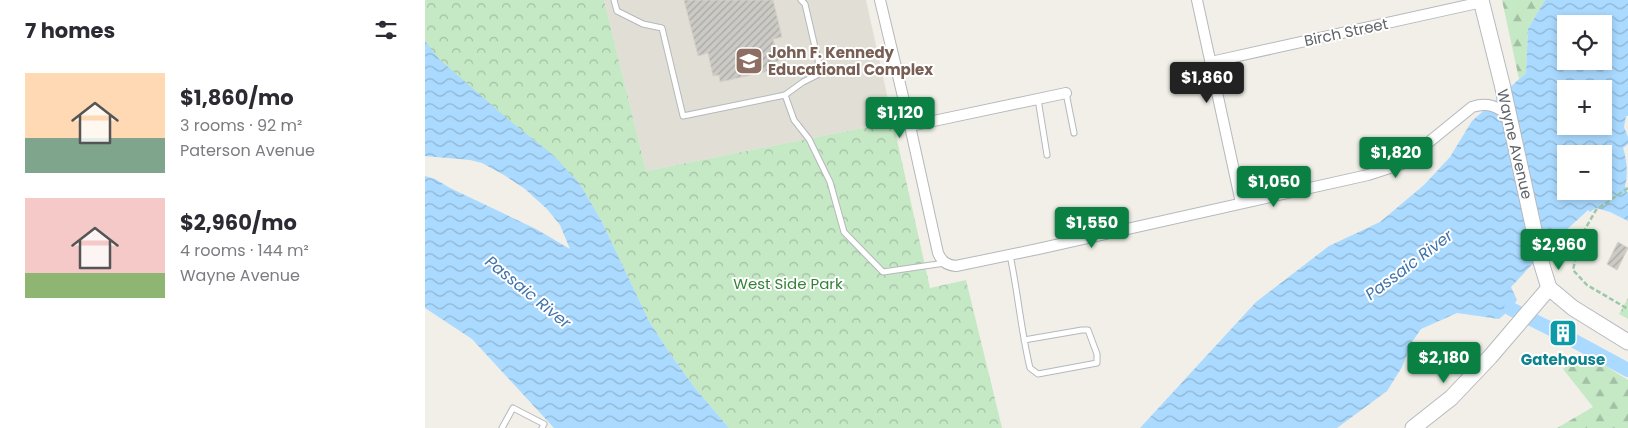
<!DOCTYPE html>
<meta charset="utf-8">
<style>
body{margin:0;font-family:Poppins,sans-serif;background:#f2f2f3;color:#2b2b33;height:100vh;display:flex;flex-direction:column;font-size:19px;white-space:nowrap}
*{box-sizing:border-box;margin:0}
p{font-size:16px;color:#7c7c81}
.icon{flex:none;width:28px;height:28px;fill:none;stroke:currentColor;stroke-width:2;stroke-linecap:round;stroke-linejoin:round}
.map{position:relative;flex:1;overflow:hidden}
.details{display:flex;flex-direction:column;background:#fff;width:425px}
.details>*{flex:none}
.tools{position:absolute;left:1132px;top:15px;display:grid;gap:10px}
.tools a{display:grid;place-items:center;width:55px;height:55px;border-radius:0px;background:#fff;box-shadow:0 2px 8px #0003;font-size:25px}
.price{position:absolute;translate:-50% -42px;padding:0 11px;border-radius:5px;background:#0b8043;color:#fff;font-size:16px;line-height:32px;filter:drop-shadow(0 1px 2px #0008)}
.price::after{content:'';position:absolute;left:50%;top:30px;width:15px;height:11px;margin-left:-8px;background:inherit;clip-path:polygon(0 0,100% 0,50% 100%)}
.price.on{background:#222;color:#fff}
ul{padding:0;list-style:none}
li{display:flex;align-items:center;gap:15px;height:125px;padding:0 25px}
li span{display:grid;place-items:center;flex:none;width:140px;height:100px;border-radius:0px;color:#555}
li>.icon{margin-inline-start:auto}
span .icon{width:60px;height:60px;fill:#fffc;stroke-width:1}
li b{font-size:21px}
h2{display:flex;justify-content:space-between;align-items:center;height:60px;padding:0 25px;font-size:21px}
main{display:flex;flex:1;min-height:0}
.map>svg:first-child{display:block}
.education{fill:#e1ded6}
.forest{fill:url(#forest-firs)}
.park{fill:url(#park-crowns)}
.water{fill:url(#water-waves);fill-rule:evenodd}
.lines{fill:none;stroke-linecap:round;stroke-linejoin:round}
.canal{stroke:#aadaff;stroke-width:14}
.building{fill:url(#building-hatch);stroke:#d6d1c6}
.lane-casing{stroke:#b5b8bc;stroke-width:7}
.street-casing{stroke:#b5b8bc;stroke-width:12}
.secondary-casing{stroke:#b6babf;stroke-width:17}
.path{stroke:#9cc7a9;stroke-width:2.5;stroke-dasharray:5 2.5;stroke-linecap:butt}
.lane{stroke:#fff;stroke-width:5}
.street{stroke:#fff;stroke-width:10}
.secondary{stroke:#fff;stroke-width:15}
.labels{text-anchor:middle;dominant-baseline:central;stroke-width:4;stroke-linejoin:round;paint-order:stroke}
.street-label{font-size:15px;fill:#5f6368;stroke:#fff}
.education-label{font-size:15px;font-weight:bold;fill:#785e54;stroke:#fff;text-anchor:start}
.park-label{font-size:15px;fill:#348238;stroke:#fff}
.culture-label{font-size:15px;font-weight:bold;fill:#0d838f;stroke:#fff}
.water-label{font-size:16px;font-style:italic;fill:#4174aa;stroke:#fff}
</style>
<main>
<section class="details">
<h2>7 homes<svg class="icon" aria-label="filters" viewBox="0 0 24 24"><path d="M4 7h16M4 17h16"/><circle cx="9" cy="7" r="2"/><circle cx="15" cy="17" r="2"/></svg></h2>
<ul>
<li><span style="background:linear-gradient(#ffd9b3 65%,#7fa58c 0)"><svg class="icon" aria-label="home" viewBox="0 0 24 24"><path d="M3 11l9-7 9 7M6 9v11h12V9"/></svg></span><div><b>$1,860/mo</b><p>3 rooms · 92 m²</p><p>Paterson Avenue</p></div></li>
<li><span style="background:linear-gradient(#f6c9c9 75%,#8fb573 0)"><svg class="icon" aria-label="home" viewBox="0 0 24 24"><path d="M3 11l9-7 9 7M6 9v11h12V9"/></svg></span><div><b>$2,960/mo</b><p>4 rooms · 144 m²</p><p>Wayne Avenue</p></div></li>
</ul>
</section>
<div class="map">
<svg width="1203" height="428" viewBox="0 0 1203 428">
<defs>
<pattern id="forest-firs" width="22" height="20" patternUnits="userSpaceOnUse" patternTransform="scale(1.25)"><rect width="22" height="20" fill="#c5e8c5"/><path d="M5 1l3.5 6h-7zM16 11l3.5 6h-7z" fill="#a3c0a4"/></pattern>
<pattern id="park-crowns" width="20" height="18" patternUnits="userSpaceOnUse" patternTransform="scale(1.25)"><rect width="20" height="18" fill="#c5e8c5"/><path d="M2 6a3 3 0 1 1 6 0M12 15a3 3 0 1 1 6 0" fill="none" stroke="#a3c0a4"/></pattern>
<pattern id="water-waves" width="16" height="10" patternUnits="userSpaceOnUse" patternTransform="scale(1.25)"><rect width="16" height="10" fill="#aadaff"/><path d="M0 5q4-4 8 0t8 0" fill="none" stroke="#8eb4d2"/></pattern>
<pattern id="building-hatch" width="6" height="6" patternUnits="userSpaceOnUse" patternTransform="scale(1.25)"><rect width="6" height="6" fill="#cccac5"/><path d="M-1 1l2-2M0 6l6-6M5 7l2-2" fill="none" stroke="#a9a8a4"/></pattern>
</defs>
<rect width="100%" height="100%" fill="#f1efe8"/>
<!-- education -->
<polygon class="education" points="179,0 441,0 468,122 221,171"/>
<!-- forest -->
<g class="forest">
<polygon points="1077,0 1120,0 1103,29 1101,73 1094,79"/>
<polygon points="1159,353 1203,380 1203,428 1132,428 1168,407 1138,369"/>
</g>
<!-- park -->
<g class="park">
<polygon points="0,0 179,0 221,171 468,122 505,288 541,280 577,428 304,428 270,388 246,355 224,321 176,220 155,184 0,77"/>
<polygon points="1203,298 1203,319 1194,314"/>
</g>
<!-- water -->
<g class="water">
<path d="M1120,0H1203V116H1201L1199,127L1203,137V144L1198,148C1202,159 1203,176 1200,186L1203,194V221L1185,212L1171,208L1165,212L1163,210L1161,212L1129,241L1086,287L1092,300L1086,309L1074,319L1032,313L996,329L987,342L977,367L962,391L912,428H715L831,302L904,246L955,222L999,185L1025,157L1047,121L1101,73L1103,29ZM1141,24H1179V61H1141ZM1141,89H1179V126H1141ZM1141,154H1179V191H1141Z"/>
<polygon points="0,41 14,59 85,121 128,155 155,184 176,220 224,321 246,355 270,388 304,428 129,428 47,339 0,308 0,176 10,179 25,188 111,229 145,249 135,225 122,209 100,189 79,175 57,163 45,160 0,156"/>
</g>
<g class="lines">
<!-- canal -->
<polyline class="canal" points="1086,309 1142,337 1203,370"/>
</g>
<!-- building -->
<g class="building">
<polygon points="259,0 348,0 357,37 348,39 354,61 346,63 348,70 295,82 294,75 288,76 283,53 273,56"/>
<polygon points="1193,242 1203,248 1192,270 1182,264"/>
<polygon points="1138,322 1147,328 1138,343 1129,337"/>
</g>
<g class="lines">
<defs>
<g id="lane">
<polyline points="189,0 192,11 218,24 237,28 258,116 360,95"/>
<polyline points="376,0 380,4 396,73 378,82 360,95 369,120 384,139 405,182 419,232 458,272 520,263"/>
<polyline points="641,93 649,133"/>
<polyline points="613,99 622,155"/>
<path d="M585,255C593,293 596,331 605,368L613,374L672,363V354L663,330H657L599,340"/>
<polyline points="77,428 88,408 119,424 117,428"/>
</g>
<g id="street">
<path d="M455,0L485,126L513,253C517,262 522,265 531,266L613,249L943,175L977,164L1047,107C1062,102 1072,106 1084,116"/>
<polyline points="772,0 816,203"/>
<polyline points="786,62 1057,2"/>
<polyline points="485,126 641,93"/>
</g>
<g id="secondary">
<polyline points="1056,0 1077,84 1116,262 1124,288"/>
<polyline points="1124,288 1148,308 1203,342"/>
<polyline points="988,428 1026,398 1065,357 1124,288"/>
</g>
</defs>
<!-- lane casing -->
<use href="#lane" class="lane-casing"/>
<!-- street casing -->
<use href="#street" class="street-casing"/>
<!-- secondary casing -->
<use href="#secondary" class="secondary-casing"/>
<!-- path -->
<polyline class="path" points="1203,188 1171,210 1155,238 1148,270 1162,285 1203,309"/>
<!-- lane -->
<use href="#lane" class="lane"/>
<!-- street -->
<use href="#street" class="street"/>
<!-- secondary -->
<use href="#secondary" class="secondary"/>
</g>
<!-- icons -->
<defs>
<symbol id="school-square" viewBox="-11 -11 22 22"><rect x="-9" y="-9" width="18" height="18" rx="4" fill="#8d6e63" stroke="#fff"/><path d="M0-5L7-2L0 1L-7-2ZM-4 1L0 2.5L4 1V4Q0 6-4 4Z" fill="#fff"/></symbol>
<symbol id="building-square" viewBox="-11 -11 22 22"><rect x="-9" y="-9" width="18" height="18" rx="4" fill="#0f9aa8" stroke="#fff"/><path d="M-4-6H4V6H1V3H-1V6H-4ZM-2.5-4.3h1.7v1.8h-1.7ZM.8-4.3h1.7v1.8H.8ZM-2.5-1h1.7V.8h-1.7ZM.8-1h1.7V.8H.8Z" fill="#fff"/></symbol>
</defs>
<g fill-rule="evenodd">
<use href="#school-square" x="308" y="45" width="32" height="32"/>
<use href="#building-square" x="1122" y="317" width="32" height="32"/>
</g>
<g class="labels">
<!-- street labels -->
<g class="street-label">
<text transform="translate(921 32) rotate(-12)">Birch Street</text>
<text transform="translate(1090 144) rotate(77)">Wayne Avenue</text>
</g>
<!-- education labels -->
<g class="education-label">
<text x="343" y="52">John F. Kennedy<tspan x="343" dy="17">Educational Complex</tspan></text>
</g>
<!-- park labels -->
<g class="park-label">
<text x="363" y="283">West Side Park</text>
</g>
<!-- culture labels -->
<g class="culture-label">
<text x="1138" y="359">Gatehouse</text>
</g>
<!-- water labels -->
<g class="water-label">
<text transform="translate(984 265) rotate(-37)">Passaic River</text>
<text transform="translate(103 292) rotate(39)">Passaic River</text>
</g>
</g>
</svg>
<div class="tools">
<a><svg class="icon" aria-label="locate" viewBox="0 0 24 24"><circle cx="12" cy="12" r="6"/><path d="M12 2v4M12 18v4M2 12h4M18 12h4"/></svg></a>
<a>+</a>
<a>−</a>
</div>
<b class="price on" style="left:782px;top:104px">$1,860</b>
<b class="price" style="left:475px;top:139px">$1,120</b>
<b class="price" style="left:971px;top:179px">$1,820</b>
<b class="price" style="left:849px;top:208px">$1,050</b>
<b class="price" style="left:667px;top:249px">$1,550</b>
<b class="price" style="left:1134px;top:271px">$2,960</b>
<b class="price" style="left:1019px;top:384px">$2,180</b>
</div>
</main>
